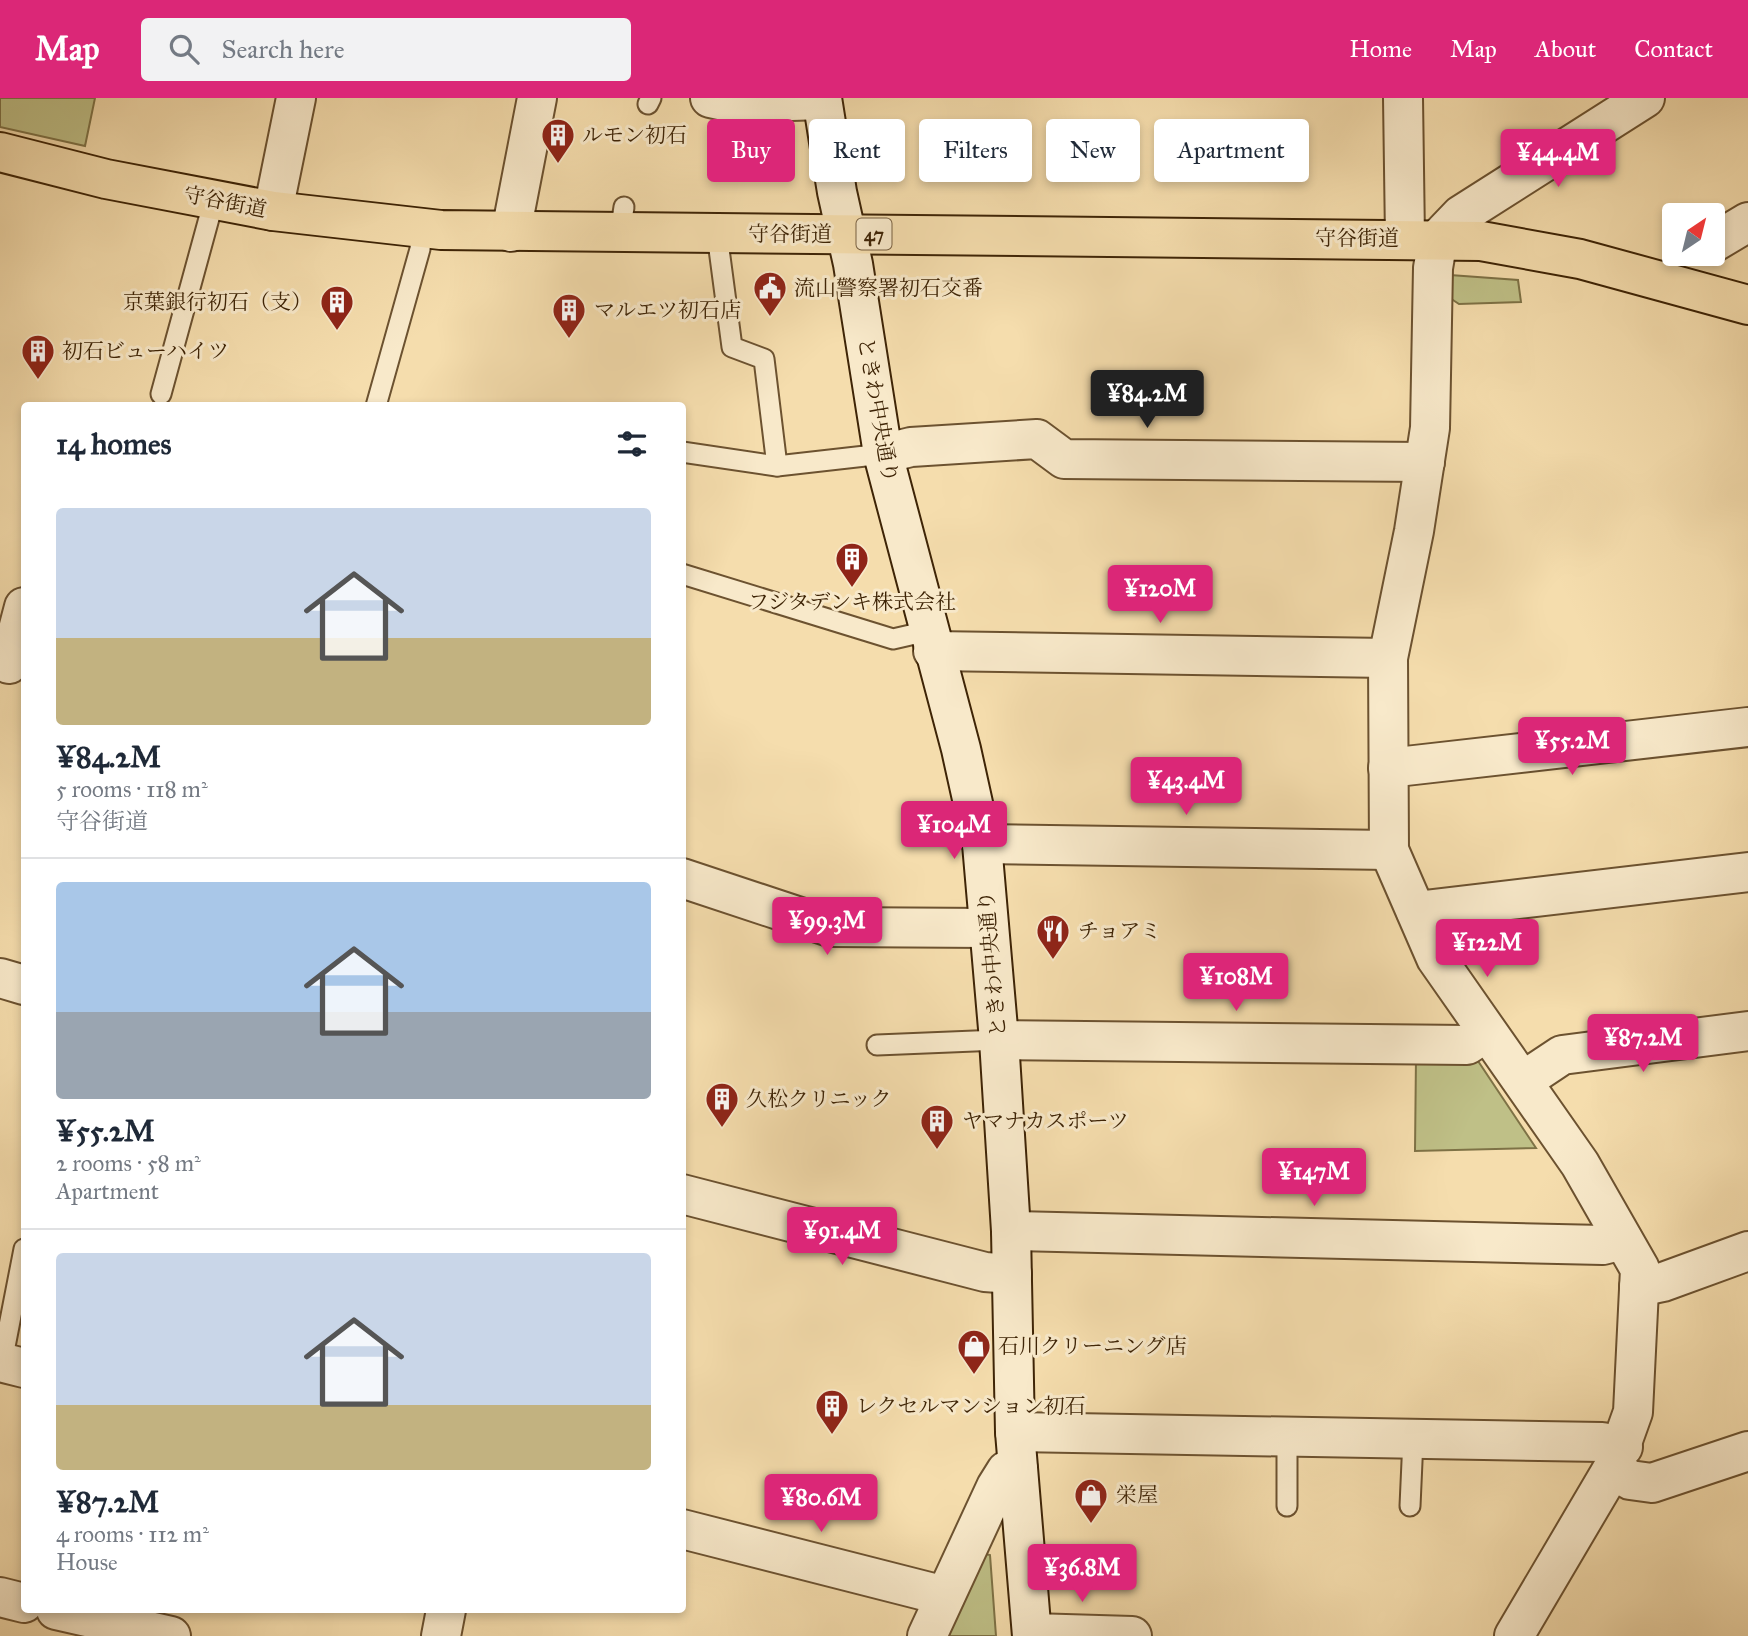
<!DOCTYPE html>
<meta charset="utf-8">
<style>
body{margin:0;font-family:"IM FELL Great Primer","Noto Serif JP",serif;background:#f2f2f3;color:#1f2937;height:100vh;display:flex;flex-direction:column;font-size:26px;white-space:nowrap}
*{box-sizing:border-box;margin:0}
p{font-size:23px;color:#747a83}
.icon{flex:none;width:38px;height:38px;fill:none;stroke:currentColor;stroke-width:2;stroke-linecap:round;stroke-linejoin:round}
.map{position:relative;flex:1;overflow:hidden}
.sheet{position:absolute;left:21px;top:304px;width:665px;height:1211px;display:flex;flex-direction:column;background:#fff;border-radius:7px;box-shadow:0 4px 10px #0003}
.sheet>*{flex:none}
.hud{position:absolute;left:707px;top:21px;width:665px;height:63px;display:flex;gap:14px}
.needle{width:46px;rotate:35deg}
.buttons{position:absolute;left:1662px;top:105px;display:grid;gap:14px}
.buttons a{display:grid;place-items:center;width:63px;height:63px;border-radius:7px;background:#fff;box-shadow:0 4px 10px #0003;font-size:35px}
.price{position:absolute;translate:-50% -60px;padding:0 16px;border-radius:7px;background:#db2777;color:#fff;font-size:23px;line-height:46px;filter:drop-shadow(0 2px 4px #0008)}
.price::after{content:'';position:absolute;left:50%;top:42px;width:21px;height:16px;margin-left:-10px;background:inherit;clip-path:polygon(0 0,100% 0,50% 100%)}
.price.current{background:#222;color:#fff}
ul{padding:0;list-style:none}
li{display:grid;align-content:center;gap:14px;height:371px;padding:0 35px}
li+li{border-top:2px solid #e0e1e3}
li span{display:grid;place-items:center;height:217px;border-radius:7px;color:#555}
li>.icon{margin-inline-start:auto}
span .icon{width:126px;height:126px;fill:#fffc;stroke-width:1}
li b{font-size:30px}
h2{display:flex;justify-content:space-between;align-items:center;height:84px;padding:0 35px;font-size:30px}
.tag{padding:0 24px;border-radius:7px;background:#fff;box-shadow:0 4px 10px #0003;font-size:24px;line-height:63px}
.tag.current{background:#db2777;color:#fff}
header{display:flex;align-items:center;gap:42px;box-sizing:border-box;height:98px;padding:0 35px;background:#db2777;color:#fff}
header strong{font-size:33px}
nav{display:flex;gap:38px;margin-inline-start:auto;font-size:24px}
.search{width:490px;height:63px;background:#f2f2f3;display:flex;align-items:center;gap:18px;box-sizing:border-box;padding:0 24px;border-radius:7px;color:#747a83;font-size:26px}
.map>svg:first-child{display:block}
.green{fill:#bfc087;stroke:#7e7246;stroke-width:2}
.lines{fill:none;stroke-linecap:round;stroke-linejoin:round}
.lane-casing{stroke:#6c5230;stroke-width:23}
.street-casing{stroke:#6c5230;stroke-width:42}
.secondary-casing{stroke:#3e2406;stroke-width:42}
.primary-casing{stroke:#3e2406;stroke-width:42}
.lane{stroke:#f8e9ca;stroke-width:19}
.street{stroke:#f8e9ca;stroke-width:38}
.secondary{stroke:#f8e9ca;stroke-width:38}
.primary{stroke:#f5ddad;stroke-width:38}
.labels{text-anchor:middle;dominant-baseline:central;stroke-width:6;stroke-linejoin:round;paint-order:stroke}
.shield{fill:#f8e9ca;stroke:#765f41;stroke-width:2}
.shield-label{font-size:19px;font-weight:bold;fill:#3e2406}
.poi-label{font-size:21px;fill:#3e2406;stroke:#f8e9ca;text-anchor:start}
.street-label{font-size:21px;fill:#3e2406;stroke:#f8e9ca}
</style>
<header>
<strong>Map</strong>
<div class="search"><svg class="icon" aria-label="search" viewBox="0 0 24 24"><circle cx="10" cy="10" r="6"/><path d="M15 15l6 6"/></svg>Search here</div>
<nav><a>Home</a><a>Map</a><a>About</a><a>Contact</a></nav>
</header>
<div class="map">
<svg width="1748" height="1538" viewBox="0 0 1748 1538">
<rect width="100%" height="100%" fill="#f5ddad"/>
<filter id="stains"><feTurbulence type="fractalNoise" baseFrequency=".00286" numOctaves="4"/><feColorMatrix values="0 0 0 0 .2 0 0 0 0 .09 0 0 0 0 .02 0 0 0 .5 -.17"/></filter>
<radialGradient id="worn" r=".72"><stop offset=".6" stop-color="#630" stop-opacity="0"/><stop offset="1" stop-color="#630" stop-opacity=".3"/></radialGradient>
<!-- green -->
<g class="green">
<polygon points="0,0 95,0 85,48 0,29"/>
<polygon points="1450,177 1518,182 1521,204 1459,206 1450,200"/>
<polygon points="1416,959 1476,960 1536,1050 1415,1053"/>
<polygon points="985,1456 990,1457 996,1538 948,1538"/>
</g>
<g class="lines">
<defs>
<g id="lane">
<polyline points="648,6 651,0"/>
<polyline points="620,135 624,109"/>
<polyline points="717,136 732,249 764,261 777,368 883,356"/>
<polyline points="161,296 214,102"/>
<polyline points="376,308 420,151 422,130"/>
<polyline points="682,354 777,368"/>
<polyline points="682,476 893,541 928,533"/>
<polyline points="877,947 999,942"/>
<polyline points="2,1264 24,1151"/>
<polyline points="1287,1408 1287,1339"/>
<polyline points="1410,1408 1413,1341"/>
</g>
<g id="street">
<polyline points="710,0 733,5 822,2"/>
<polyline points="1403,0 1405,140"/>
<polyline points="273,113 296,0"/>
<polyline points="511,134 537,0"/>
<polyline points="1713,145 1748,124"/>
<polyline points="883,356 911,349 1037,341 1064,361 1425,364"/>
<polyline points="933,553 1388,560"/>
<polyline points="9,566 24,509"/>
<polyline points="1388,670 1748,629"/>
<polyline points="982,746 1389,752"/>
<polyline points="682,780 830,829 989,830"/>
<polyline points="1416,813 1748,774"/>
<polyline points="0,880 24,887"/>
<polyline points="999,942 1467,947 1487,934"/>
<polyline points="1523,983 1562,957 1748,933"/>
<polyline points="682,1096 985,1174 1012,1176"/>
<polyline points="1011,1133 1603,1147 1623,1142"/>
<polyline points="1639,1189 1663,1184 1748,1153"/>
<polyline points="0,1264 24,1270"/>
<polyline points="1015,1334 1602,1344 1623,1349"/>
<polyline points="1613,1370 1630,1382 1652,1385 1748,1353"/>
<polyline points="682,1431 945,1498"/>
<polyline points="0,1499 24,1505"/>
<polyline points="56,1512 171,1538"/>
<polyline points="1032,1535 1132,1538"/>
<polyline points="441,1538 446,1512"/>
<polyline points="927,1538 996,1389 1006,1373 1018,1371"/>
<polyline points="1514,1538 1613,1370 1633,1314 1640,1171 1580,1066 1436,860 1389,752 1388,560 1414,433 1430,330 1433,170 1438,141 1461,117 1645,0"/>
</g>
<polyline id="secondary" points="822,0 837,94 853,166 883,356 961,651 982,746 999,942 1011,1133 1015,1334 1032,1538"/>
<polyline id="primary" points="0,54 106,81 273,113 441,132 1481,143 1580,161 1748,207"/>
</defs>
<!-- lane casing -->
<use href="#lane" class="lane-casing"/>
<!-- street casing -->
<use href="#street" class="street-casing"/>
<!-- secondary casing -->
<use href="#secondary" class="secondary-casing"/>
<!-- primary casing -->
<use href="#primary" class="primary-casing"/>
<!-- lane -->
<use href="#lane" class="lane"/>
<!-- street -->
<use href="#street" class="street"/>
<!-- secondary -->
<use href="#secondary" class="secondary"/>
<!-- primary -->
<use href="#primary" class="primary"/>
</g>
<!-- icons -->
<defs>
<symbol id="building-pin" viewBox="-11 -11 22 30"><path d="M0 17L-7.5 6A9.5 9.5 0 1 1 7.5 6Z" fill="#8f2418" stroke="#f8e9ca"/><path d="M-4-6H4V6H1V3H-1V6H-4ZM-2.5-4.3h1.7v1.8h-1.7ZM.8-4.3h1.7v1.8H.8ZM-2.5-1h1.7V.8h-1.7ZM.8-1h1.7V.8H.8Z" fill="#fff"/></symbol>
<symbol id="civic-pin" viewBox="-11 -11 22 30"><path d="M0 17L-7.5 6A9.5 9.5 0 1 1 7.5 6Z" fill="#8f2418" stroke="#f8e9ca"/><path d="M-.6-6.5H3V-4.5H.6V-3L4-1V1h2V6H-6V1h2V-1L-.6-3ZM-1.2 2.5V6h2.4V2.5Z" fill="#fff"/></symbol>
<symbol id="restaurant-pin" viewBox="-11 -11 22 30"><path d="M0 17L-7.5 6A9.5 9.5 0 1 1 7.5 6Z" fill="#8f2418" stroke="#f8e9ca"/><path d="M-5-6h1v4h1v-4h1v4h1v-4h1v5L-1.5 .5V6h-2V.5L-5-1ZM5-6V6H3V1.5H1.5Q1.5-4 5-6Z" fill="#fff"/></symbol>
<symbol id="shop-pin" viewBox="-11 -11 22 30"><path d="M0 17L-7.5 6A9.5 9.5 0 1 1 7.5 6Z" fill="#8f2418" stroke="#f8e9ca"/><path d="M-5-2.5h2.3a2.7 3.5 0 0 1 5.4 0H5L5.5 6h-11ZM-1.5-2.5h3a1.5 2.3 0 0 0-3 0Z" fill="#fff"/></symbol>
</defs>
<g fill-rule="evenodd">
<use href="#building-pin" x="539" y="18" width="38" height="52"/>
<use href="#civic-pin" x="751" y="171" width="38" height="52"/>
<use href="#building-pin" x="318" y="185" width="38" height="52"/>
<use href="#building-pin" x="550" y="193" width="38" height="52"/>
<use href="#building-pin" x="19" y="234" width="38" height="52"/>
<use href="#building-pin" x="833" y="442" width="38" height="52"/>
<use href="#restaurant-pin" x="1034" y="814" width="38" height="52"/>
<use href="#building-pin" x="703" y="982" width="38" height="52"/>
<use href="#building-pin" x="918" y="1004" width="38" height="52"/>
<use href="#shop-pin" x="955" y="1229" width="38" height="52"/>
<use href="#building-pin" x="813" y="1289" width="38" height="52"/>
<use href="#shop-pin" x="1072" y="1378" width="38" height="52"/>
</g>
<g class="labels">
<!-- shield labels -->
<rect class="shield" x="856.5" y="120.5" width="35" height="31" rx="5"/>
<g class="shield-label">
<text x="874" y="136">47</text>
</g>
<!-- poi labels -->
<g class="poi-label">
<text x="582" y="37">ルモン初石</text>
<text x="794" y="190">流山警察署初石交番</text>
<text x="312" y="204" text-anchor="end">京葉銀行初石（支）</text>
<text x="594" y="212">マルエツ初石店</text>
<text x="62" y="253">初石ビューハイツ</text>
<text x="852" y="504" text-anchor="middle">フジタデンキ株式会社</text>
<text x="1078" y="833">チョアミ</text>
<text x="746" y="1001">久松クリニック</text>
<text x="962" y="1023">ヤマナカスポーツ</text>
<text x="998" y="1248">石川クリーニング店</text>
<text x="856" y="1308">レクセルマンション初石</text>
<text x="1116" y="1397">栄屋</text>
</g>
<!-- street labels -->
<g class="street-label">
<text transform="translate(225 104) rotate(11)">守谷街道</text>
<text x="790" y="136">守谷街道</text>
<text x="1357" y="140">守谷街道</text>
<text transform="translate(878 312) rotate(80)">ときわ中央通り</text>
<text transform="translate(992 866) rotate(-95)">ときわ中央通り</text>
</g>
</g>
<rect width="100%" height="100%" filter="url(#stains)"/>
<rect width="100%" height="100%" fill="url(#worn)"/>
</svg>
<div class="buttons">
<a><svg class="needle" viewBox="-14 -14 28 28"><path d="M0-13l5 13h-10z" fill="#e53935"/><path d="M0 13l5-13h-10z" fill="#747a83"/></svg></a>
</div>
<b class="price" style="left:1558px;top:91px">¥44.4M</b>
<b class="price current" style="left:1147px;top:332px">¥84.2M</b>
<b class="price" style="left:1160px;top:527px">¥120M</b>
<b class="price" style="left:1572px;top:679px">¥55.2M</b>
<b class="price" style="left:1186px;top:719px">¥43.4M</b>
<b class="price" style="left:954px;top:763px">¥104M</b>
<b class="price" style="left:827px;top:859px">¥99.3M</b>
<b class="price" style="left:1487px;top:881px">¥122M</b>
<b class="price" style="left:1236px;top:915px">¥108M</b>
<b class="price" style="left:1643px;top:976px">¥87.2M</b>
<b class="price" style="left:1314px;top:1110px">¥147M</b>
<b class="price" style="left:842px;top:1169px">¥91.4M</b>
<b class="price" style="left:821px;top:1436px">¥80.6M</b>
<b class="price" style="left:1082px;top:1506px">¥36.8M</b>
<div class="hud">
<a class="tag current">Buy</a>
<a class="tag">Rent</a>
<a class="tag">Filters</a>
<a class="tag">New</a>
<a class="tag">Apartment</a>
</div>
<section class="sheet">
<h2>14 homes<svg class="icon" aria-label="filters" viewBox="0 0 24 24"><path d="M4 7h16M4 17h16"/><circle cx="9" cy="7" r="2"/><circle cx="15" cy="17" r="2"/></svg></h2>
<ul>
<li><span style="background:linear-gradient(#c9d6e8 60%,#c2b280 0)"><svg class="icon" aria-label="home" viewBox="0 0 24 24"><path d="M3 11l9-7 9 7M6 9v11h12V9"/></svg></span><div><b>¥84.2M</b><p>5 rooms · 118 m²</p><p>守谷街道</p></div></li>
<li><span style="background:linear-gradient(#a9c7e8 60%,#9aa5b1 0)"><svg class="icon" aria-label="home" viewBox="0 0 24 24"><path d="M3 11l9-7 9 7M6 9v11h12V9"/></svg></span><div><b>¥55.2M</b><p>2 rooms · 58 m²</p><p>Apartment</p></div></li>
<li><span style="background:linear-gradient(#c9d6e8 70%,#c2b280 0)"><svg class="icon" aria-label="home" viewBox="0 0 24 24"><path d="M3 11l9-7 9 7M6 9v11h12V9"/></svg></span><div><b>¥87.2M</b><p>4 rooms · 112 m²</p><p>House</p></div></li>
</ul>
</section>
</div>
